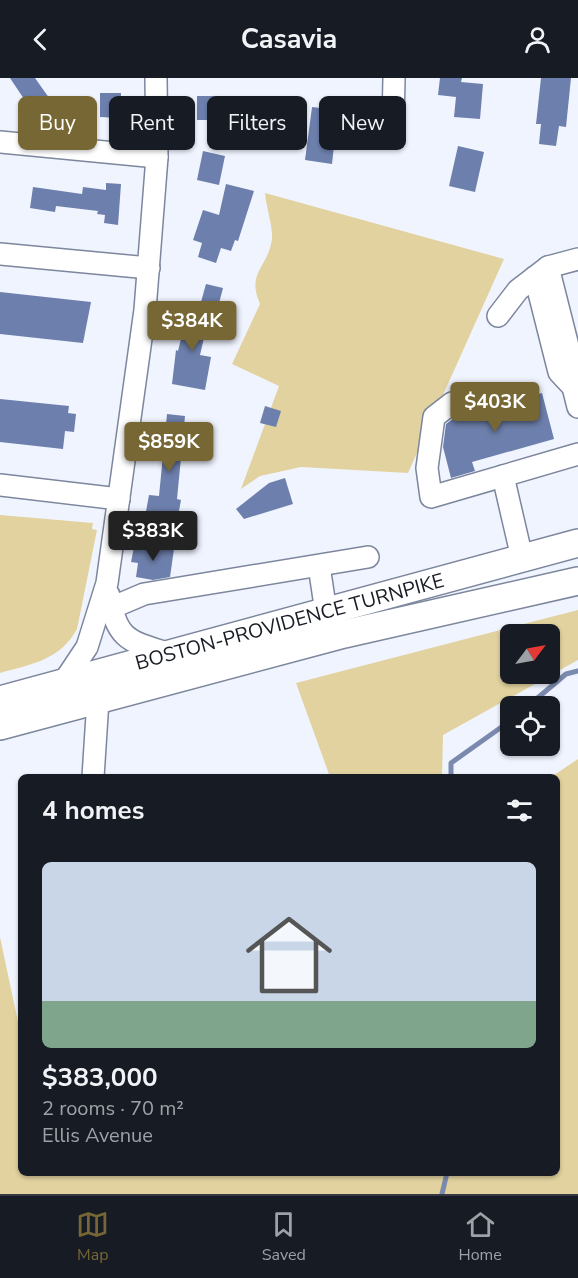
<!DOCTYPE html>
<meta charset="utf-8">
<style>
body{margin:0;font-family:"Nunito Sans",sans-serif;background:#242831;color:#f1f3f6;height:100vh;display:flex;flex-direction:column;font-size:22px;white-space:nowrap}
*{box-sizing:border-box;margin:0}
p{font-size:20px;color:#9ea1a6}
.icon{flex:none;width:33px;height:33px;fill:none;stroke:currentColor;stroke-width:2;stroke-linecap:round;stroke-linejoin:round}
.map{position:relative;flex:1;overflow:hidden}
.panel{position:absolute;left:18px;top:696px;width:542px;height:402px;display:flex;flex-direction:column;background:#171b24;border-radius:9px;box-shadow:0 2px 4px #0004}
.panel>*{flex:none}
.hud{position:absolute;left:18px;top:18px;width:543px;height:54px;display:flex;gap:12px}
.needle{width:39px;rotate:58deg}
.tools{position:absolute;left:500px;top:546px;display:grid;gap:12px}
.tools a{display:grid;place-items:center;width:60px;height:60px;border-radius:9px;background:#171b24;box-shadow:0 2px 4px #0004;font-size:30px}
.price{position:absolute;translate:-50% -51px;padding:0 14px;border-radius:6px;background:#776734;color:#fff;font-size:20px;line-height:39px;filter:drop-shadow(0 2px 3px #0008)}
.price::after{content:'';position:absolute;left:50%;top:36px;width:18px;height:14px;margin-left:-9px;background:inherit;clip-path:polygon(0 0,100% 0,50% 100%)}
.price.active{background:#222;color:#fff}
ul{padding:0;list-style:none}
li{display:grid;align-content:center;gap:12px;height:318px;padding:0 24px}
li+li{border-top:2px solid #363941}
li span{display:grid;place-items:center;height:186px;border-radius:9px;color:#555}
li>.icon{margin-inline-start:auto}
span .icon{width:108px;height:108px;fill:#fffc;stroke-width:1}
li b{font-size:26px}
h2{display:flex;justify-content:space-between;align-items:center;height:72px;padding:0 24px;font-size:26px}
.chip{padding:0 21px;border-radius:9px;background:#171b24;box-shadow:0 2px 4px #0004;font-size:21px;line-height:54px}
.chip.active{background:#776734;color:#fff}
header{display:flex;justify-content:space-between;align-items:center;height:78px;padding:0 24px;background:#171b24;font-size:27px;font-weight:700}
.dock{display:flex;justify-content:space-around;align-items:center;height:84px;border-top:2px solid #363941;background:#171b24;font-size:16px;color:#9ea1a6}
.dock a{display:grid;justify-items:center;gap:3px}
.dock .active{color:#776734}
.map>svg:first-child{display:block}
.green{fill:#e2d29f;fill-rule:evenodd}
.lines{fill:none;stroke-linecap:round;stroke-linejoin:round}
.stream{stroke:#7a89ae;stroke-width:5}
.building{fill:#6d7fac}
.minor-casing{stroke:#7c869d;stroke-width:24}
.major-casing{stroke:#7c869d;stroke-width:30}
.minor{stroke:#fff;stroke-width:21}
.major{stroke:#fff;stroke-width:27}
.labels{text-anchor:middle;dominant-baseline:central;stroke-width:4.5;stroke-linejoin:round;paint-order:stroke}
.street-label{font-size:20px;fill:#181c25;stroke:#fff}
</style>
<header><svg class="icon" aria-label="back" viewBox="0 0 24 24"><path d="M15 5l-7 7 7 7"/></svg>Casavia<svg class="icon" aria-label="person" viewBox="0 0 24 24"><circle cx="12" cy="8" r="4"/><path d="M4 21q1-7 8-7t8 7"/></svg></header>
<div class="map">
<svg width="578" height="1116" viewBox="0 0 578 1116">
<rect width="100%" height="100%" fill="#f0f4ff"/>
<!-- green -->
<g class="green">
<path d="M265,115L504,181L408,395L301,389L260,398L241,411L279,308L232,286L260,226C246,194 268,190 272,161C273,148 266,129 265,115Z"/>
<path d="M0,437L93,445L92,451L97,452L77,551C60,582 32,586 0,595Z"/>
<path d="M578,532V582L443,657L442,699H330L296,605ZM549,556V596H510V556Z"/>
<polygon points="578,681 578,1116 0,1116 0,859 21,958 21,1095 556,1095 556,699 551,699"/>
</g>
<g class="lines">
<!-- stream -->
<g class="stream">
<polyline points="528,628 566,596 578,593"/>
<polyline points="451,699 451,685 510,643"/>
<polyline points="442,1116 447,1095"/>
</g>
</g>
<!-- building -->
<g class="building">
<polygon points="10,0 35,0 52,24 62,24 60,41 36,39"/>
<polygon points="440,0 462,0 461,4 483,6 480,41 454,39 456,19 438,17"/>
<polygon points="541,0 571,0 566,49 559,48 556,68 539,66 541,46 536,46"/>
<polygon points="100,15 121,15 120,40 100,39"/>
<polygon points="197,18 221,18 220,42 197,42"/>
<polygon points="312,29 338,32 332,86 305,82"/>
<polygon points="458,68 484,74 475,114 449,108"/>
<polygon points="203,73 225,78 219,107 197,102"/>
<polygon points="106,105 121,106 118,147 104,145 105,137 97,136 98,133 56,128 55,134 30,130 33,109 82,116 83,109 106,112"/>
<polygon points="226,106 254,113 238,163 235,162 231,173 221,170 216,185 198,179 202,165 193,162 203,132 219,137"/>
<polygon points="206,206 223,210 218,229 201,224"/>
<polygon points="0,214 91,224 83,265 0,256"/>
<polygon points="189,229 210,234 200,277 211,279 205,312 172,306 176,272 178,273"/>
<polygon points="542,315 554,361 472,384 475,393 451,400 443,369 446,346 454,340"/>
<polygon points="0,321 69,328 68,335 76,336 74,354 65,353 63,371 0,364"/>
<polygon points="265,328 281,333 276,349 260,345"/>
<polygon points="167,336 185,338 177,421 181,422 177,444 145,439 149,417 159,418"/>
<polygon points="285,400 293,426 244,441 236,431 269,405"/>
<polygon points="140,466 174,471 170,499 153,502 136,499 138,485 131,484 134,469 140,470"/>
</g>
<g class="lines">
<defs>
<g id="minor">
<polyline points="393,46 394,0"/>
<polyline points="0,64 157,79"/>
<polyline points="0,176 149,190"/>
<polyline points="548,189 578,181"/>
<polyline points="535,199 559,294 573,309 578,329"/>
<polyline points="498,238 518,212 548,189 574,292 573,309"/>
<polyline points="483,316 452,325 434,339 427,390 431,419 578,376"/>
<polyline points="503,398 522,480"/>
<polyline points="0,407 119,421"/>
<polyline points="319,488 326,534"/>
<path d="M109,517C117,563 129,563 170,576"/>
<polyline points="111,530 144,516 368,479"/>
<polyline points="63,605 87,569 107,505 145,232 157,79 156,0"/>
<polyline points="93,699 98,622"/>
</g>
<g id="major">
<path id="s1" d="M0,622L578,465"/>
<polyline points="0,648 344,556 578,503"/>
</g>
</defs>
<!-- minor casing -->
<use href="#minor" class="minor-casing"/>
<!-- major casing -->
<use href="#major" class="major-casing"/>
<!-- minor -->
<use href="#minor" class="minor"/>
<!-- major -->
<use href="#major" class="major"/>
</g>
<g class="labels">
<!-- street labels -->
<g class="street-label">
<text stroke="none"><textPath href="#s1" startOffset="300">BOSTON-PROVIDENCE TURNPIKE</textPath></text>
</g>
</g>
</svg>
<div class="tools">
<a><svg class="needle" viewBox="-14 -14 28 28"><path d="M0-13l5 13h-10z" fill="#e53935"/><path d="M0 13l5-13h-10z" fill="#9ea1a6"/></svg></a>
<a><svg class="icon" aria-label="locate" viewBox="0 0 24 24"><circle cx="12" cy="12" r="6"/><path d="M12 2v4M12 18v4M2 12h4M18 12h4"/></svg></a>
</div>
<b class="price" style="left:192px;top:274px">$384K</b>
<b class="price" style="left:495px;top:355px">$403K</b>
<b class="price" style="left:169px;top:395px">$859K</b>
<b class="price active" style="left:153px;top:484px">$383K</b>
<div class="hud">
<a class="chip active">Buy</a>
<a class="chip">Rent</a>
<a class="chip">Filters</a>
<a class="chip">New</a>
</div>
<section class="panel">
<h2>4 homes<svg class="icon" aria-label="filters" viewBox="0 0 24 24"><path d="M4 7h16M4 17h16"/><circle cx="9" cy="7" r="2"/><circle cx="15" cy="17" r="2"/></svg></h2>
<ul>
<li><span style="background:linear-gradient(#c9d6e8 75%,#7fa58c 0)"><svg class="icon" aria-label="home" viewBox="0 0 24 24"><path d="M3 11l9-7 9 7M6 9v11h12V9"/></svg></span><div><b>$383,000</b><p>2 rooms · 70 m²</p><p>Ellis Avenue</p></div></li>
</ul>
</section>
</div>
<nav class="dock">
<a class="active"><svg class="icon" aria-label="map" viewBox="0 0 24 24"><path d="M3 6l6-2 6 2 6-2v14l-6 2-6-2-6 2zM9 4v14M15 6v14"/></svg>Map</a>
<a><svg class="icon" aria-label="saved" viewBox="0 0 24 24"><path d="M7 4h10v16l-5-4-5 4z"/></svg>Saved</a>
<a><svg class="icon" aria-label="home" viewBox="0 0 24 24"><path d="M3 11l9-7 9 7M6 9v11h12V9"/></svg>Home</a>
</nav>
